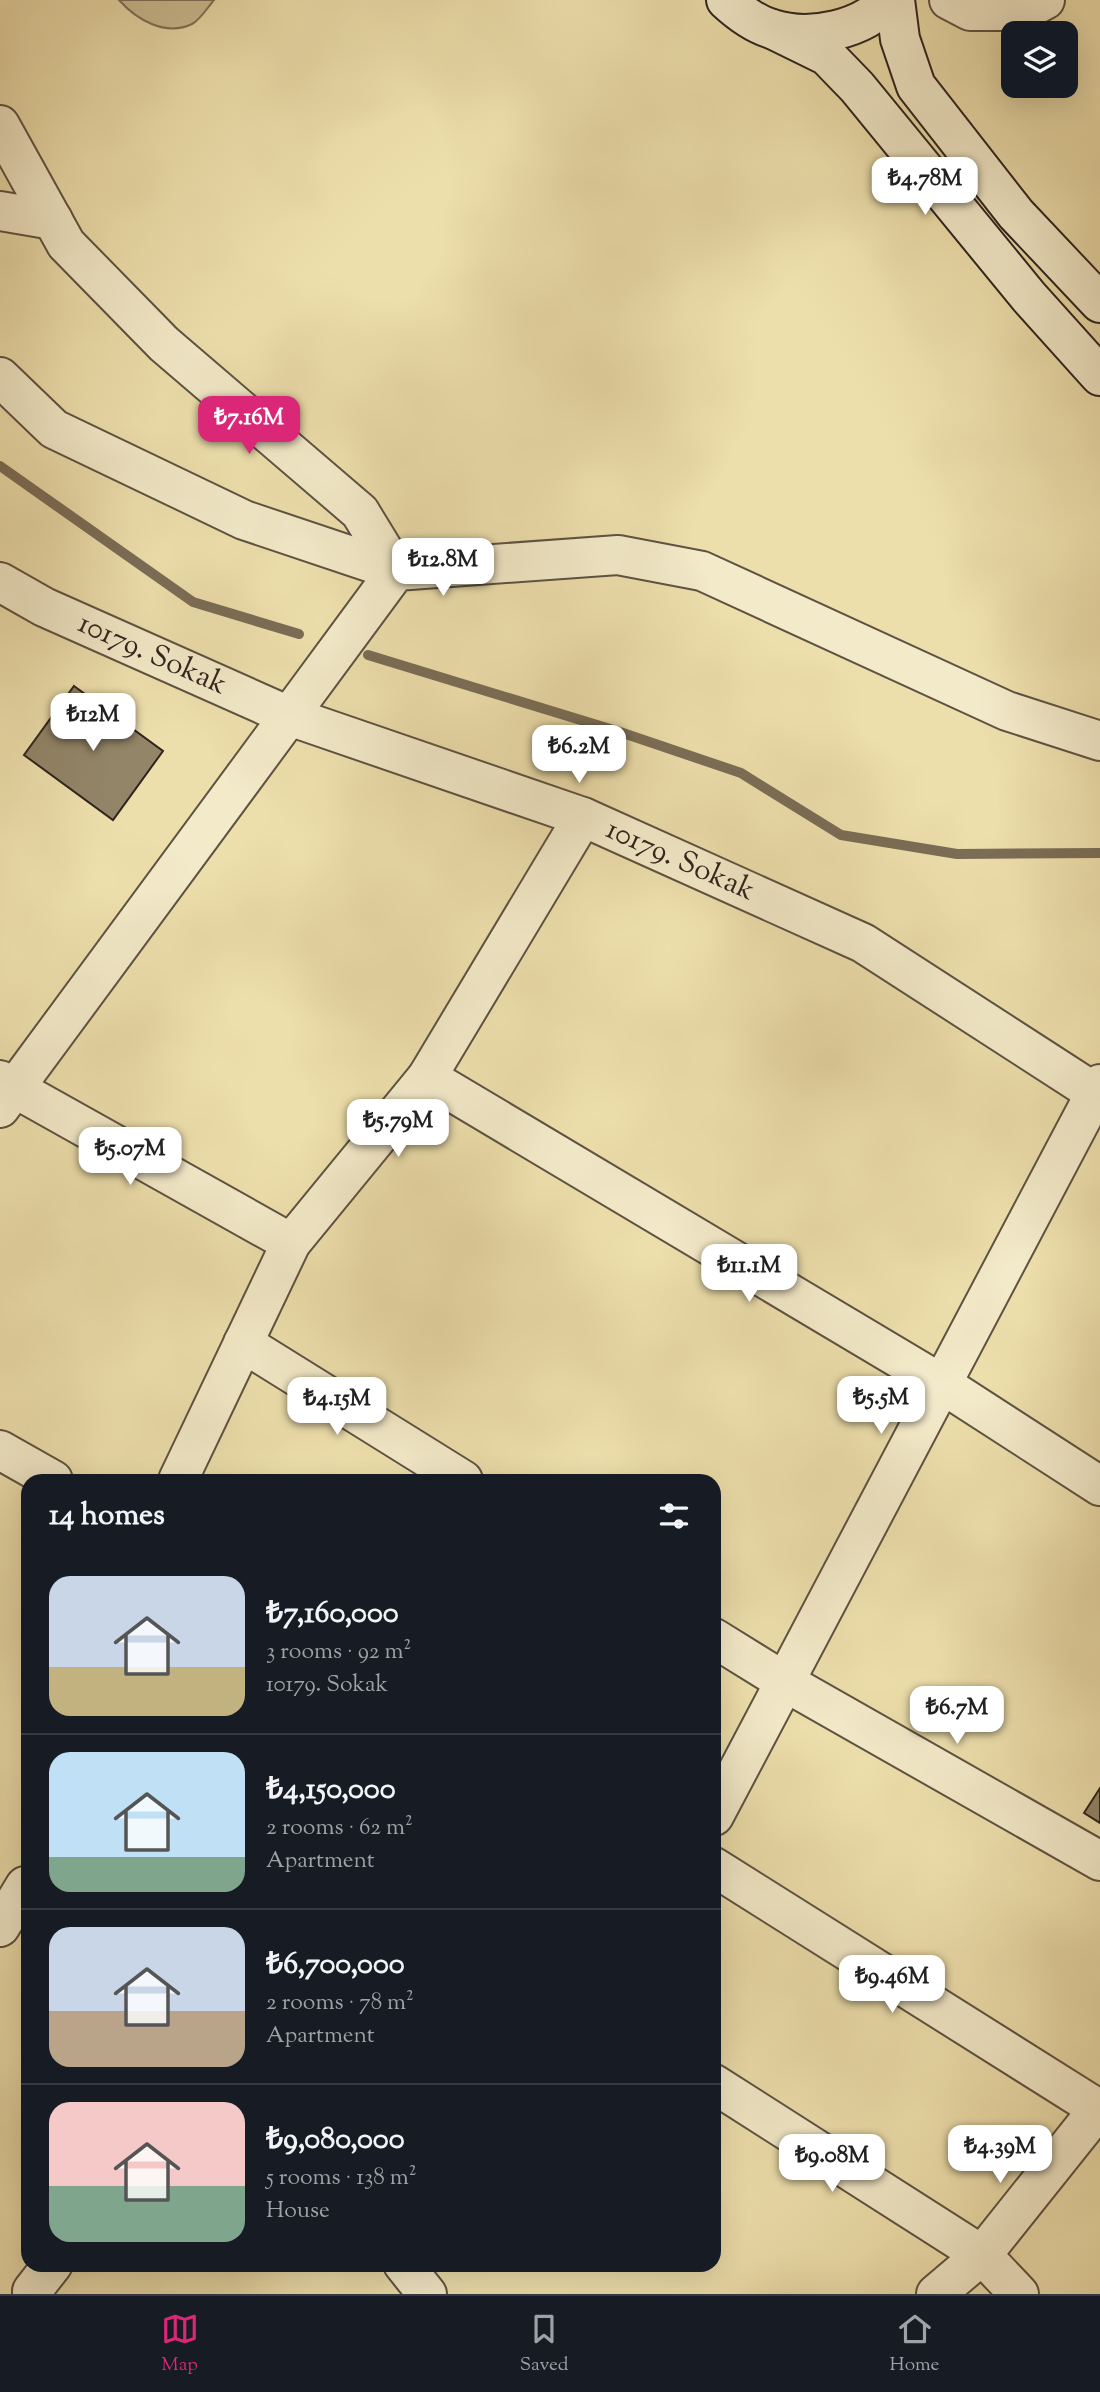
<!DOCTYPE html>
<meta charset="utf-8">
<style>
body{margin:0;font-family:"Sorts Mill Goudy",serif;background:#242831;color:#f1f3f6;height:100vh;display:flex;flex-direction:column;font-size:26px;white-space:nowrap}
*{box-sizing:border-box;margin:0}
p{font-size:23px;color:#9ea1a6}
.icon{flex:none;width:38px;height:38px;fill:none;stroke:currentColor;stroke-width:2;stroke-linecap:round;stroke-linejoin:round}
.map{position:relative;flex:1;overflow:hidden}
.sheet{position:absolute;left:21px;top:1474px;width:700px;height:798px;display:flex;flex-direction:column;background:#171b24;border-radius:21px;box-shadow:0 7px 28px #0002}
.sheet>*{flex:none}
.fabs{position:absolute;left:1001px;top:21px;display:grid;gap:14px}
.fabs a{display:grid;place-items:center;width:77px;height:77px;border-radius:14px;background:#171b24;box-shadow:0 7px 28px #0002;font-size:35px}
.price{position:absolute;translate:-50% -60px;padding:0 16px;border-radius:14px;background:#fff;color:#222;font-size:23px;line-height:46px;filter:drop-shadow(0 2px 4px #0008)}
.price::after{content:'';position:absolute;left:50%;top:42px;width:21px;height:16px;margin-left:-10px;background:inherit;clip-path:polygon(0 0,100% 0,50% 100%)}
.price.active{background:#db2777;color:#fff}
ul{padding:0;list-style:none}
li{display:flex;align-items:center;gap:21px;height:175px;padding:0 28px}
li+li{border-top:2px solid #363941}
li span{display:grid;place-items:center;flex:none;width:196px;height:140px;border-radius:21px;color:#555}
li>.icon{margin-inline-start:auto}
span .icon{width:84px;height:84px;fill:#fffc;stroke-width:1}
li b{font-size:30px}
h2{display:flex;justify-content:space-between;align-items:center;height:84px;padding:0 28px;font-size:30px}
.menu{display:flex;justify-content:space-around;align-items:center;height:98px;border-top:2px solid #363941;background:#171b24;font-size:19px;color:#9ea1a6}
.menu a{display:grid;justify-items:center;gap:4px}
.menu .active{color:#db2777}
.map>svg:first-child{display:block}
.green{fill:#cdbf94;stroke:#7e7159;stroke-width:2}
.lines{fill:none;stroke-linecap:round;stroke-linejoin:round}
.stream{stroke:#7a6d56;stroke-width:10}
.building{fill:#928568;stroke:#2f231e;stroke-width:2}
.minor-casing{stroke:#5e5242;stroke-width:42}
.secondary-casing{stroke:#2f231e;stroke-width:42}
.minor{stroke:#f3eac9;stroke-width:38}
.secondary{stroke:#f3eac9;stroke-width:38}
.labels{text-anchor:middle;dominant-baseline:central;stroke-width:6;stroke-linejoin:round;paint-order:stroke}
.street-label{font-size:30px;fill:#2f231e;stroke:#f3eac9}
</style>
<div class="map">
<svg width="1100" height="2294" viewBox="0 0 1100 2294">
<rect width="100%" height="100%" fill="#eddfac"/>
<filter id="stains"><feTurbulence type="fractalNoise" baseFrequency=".00286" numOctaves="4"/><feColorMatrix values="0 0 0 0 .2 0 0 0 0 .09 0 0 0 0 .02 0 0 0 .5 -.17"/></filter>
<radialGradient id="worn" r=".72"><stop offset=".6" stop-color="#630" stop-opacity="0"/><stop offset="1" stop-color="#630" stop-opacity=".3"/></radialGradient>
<!-- green -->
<path class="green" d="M119,0H214C208,7 200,20 192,24C165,37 136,19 119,0Z"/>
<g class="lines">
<!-- stream -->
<g class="stream">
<polyline points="0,466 193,602 299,634"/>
<polyline points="368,655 620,732 741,773 841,835 957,854 1100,853"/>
</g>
</g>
<!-- building -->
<g class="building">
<polygon points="74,686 163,751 113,820 24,755"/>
<polygon points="1100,1788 1100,1823 1084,1813"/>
</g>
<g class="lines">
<defs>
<g id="minor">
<polyline points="949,0 970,11 1024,11 1045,0"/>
<polyline points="0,125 66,244 164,344 360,512 396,571 244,520 54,429 0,377"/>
<polyline points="0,211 53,220"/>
<polyline points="0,582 44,607 289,716 583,817 863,943 1100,1096"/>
<polyline points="427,1077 942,1384 1100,1486"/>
<polyline points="0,1080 291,1243"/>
<polyline points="0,1108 396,571 618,555 702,571 1007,711 1100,741"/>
<polyline points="243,1343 463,1480"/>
<polyline points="0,1450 53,1480"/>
<polyline points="178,1480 291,1243 427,1077 583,817"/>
<polyline points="714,1638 785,1682 1100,1861"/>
<polyline points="714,1816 1100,1084"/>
<polyline points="714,1867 1100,2110"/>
<polyline points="0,1927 25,1886"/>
<polyline points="714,2084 982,2255 1019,2294"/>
<polyline points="403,2264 427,2294"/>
<polyline points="32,2294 32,2291 53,2264"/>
<polyline points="936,2294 982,2255 1100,2107"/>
</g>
<g id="secondary">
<path d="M726,0C739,12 755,24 772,29C810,41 863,30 889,0"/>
<polyline points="895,0 900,39 916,86 1016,214 1100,303"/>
<polyline points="772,29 827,56 857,87 1029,297 1100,376"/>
</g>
</defs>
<!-- minor casing -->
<use href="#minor" class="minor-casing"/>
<!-- secondary casing -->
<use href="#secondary" class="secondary-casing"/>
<!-- minor -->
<use href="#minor" class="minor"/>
<!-- secondary -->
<use href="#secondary" class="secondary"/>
</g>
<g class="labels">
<!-- street labels -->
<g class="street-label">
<text transform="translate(152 655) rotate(24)">10179. Sokak</text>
<text transform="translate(680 861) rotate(24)">10179. Sokak</text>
</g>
</g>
<rect width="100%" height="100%" filter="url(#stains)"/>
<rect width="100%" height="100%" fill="url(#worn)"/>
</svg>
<div class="fabs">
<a><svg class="icon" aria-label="layers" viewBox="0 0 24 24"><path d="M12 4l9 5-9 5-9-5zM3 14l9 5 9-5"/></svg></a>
</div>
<b class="price" style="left:925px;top:217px">₺4.78M</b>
<b class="price active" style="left:249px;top:456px">₺7.16M</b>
<b class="price" style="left:443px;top:598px">₺12.8M</b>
<b class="price" style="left:93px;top:753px">₺12M</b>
<b class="price" style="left:579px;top:785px">₺6.2M</b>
<b class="price" style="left:398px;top:1159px">₺5.79M</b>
<b class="price" style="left:130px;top:1187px">₺5.07M</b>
<b class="price" style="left:749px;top:1304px">₺11.1M</b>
<b class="price" style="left:881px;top:1436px">₺5.5M</b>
<b class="price" style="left:337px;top:1437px">₺4.15M</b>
<b class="price" style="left:957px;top:1746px">₺6.7M</b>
<b class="price" style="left:892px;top:2015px">₺9.46M</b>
<b class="price" style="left:1000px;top:2185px">₺4.39M</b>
<b class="price" style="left:832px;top:2194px">₺9.08M</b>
<section class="sheet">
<h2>14 homes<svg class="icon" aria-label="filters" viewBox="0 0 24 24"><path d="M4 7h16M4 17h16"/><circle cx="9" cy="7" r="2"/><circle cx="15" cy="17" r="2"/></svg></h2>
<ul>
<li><span style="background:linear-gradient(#c9d6e8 65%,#c2b280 0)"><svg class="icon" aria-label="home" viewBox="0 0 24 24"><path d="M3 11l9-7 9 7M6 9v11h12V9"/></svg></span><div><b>₺7,160,000</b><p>3 rooms · 92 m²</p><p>10179. Sokak</p></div></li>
<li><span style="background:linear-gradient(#bfe0f5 75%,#7fa58c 0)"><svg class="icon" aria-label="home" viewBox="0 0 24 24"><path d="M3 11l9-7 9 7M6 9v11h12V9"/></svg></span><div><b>₺4,150,000</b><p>2 rooms · 62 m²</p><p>Apartment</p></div></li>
<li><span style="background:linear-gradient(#c9d6e8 60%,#b9a48a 0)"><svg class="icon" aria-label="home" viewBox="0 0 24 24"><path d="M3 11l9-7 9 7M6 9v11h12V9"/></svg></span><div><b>₺6,700,000</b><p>2 rooms · 78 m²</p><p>Apartment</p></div></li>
<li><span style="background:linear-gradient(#f6c9c9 60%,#7fa58c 0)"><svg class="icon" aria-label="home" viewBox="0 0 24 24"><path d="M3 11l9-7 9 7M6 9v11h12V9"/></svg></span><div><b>₺9,080,000</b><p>5 rooms · 138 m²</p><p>House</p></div></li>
</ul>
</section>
</div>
<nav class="menu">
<a class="active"><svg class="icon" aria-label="map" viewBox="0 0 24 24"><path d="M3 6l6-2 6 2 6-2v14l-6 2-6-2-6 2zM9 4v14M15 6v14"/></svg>Map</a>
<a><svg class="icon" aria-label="saved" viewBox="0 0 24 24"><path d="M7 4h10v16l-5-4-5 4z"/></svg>Saved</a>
<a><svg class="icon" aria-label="home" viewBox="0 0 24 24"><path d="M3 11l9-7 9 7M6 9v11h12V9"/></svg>Home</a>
</nav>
